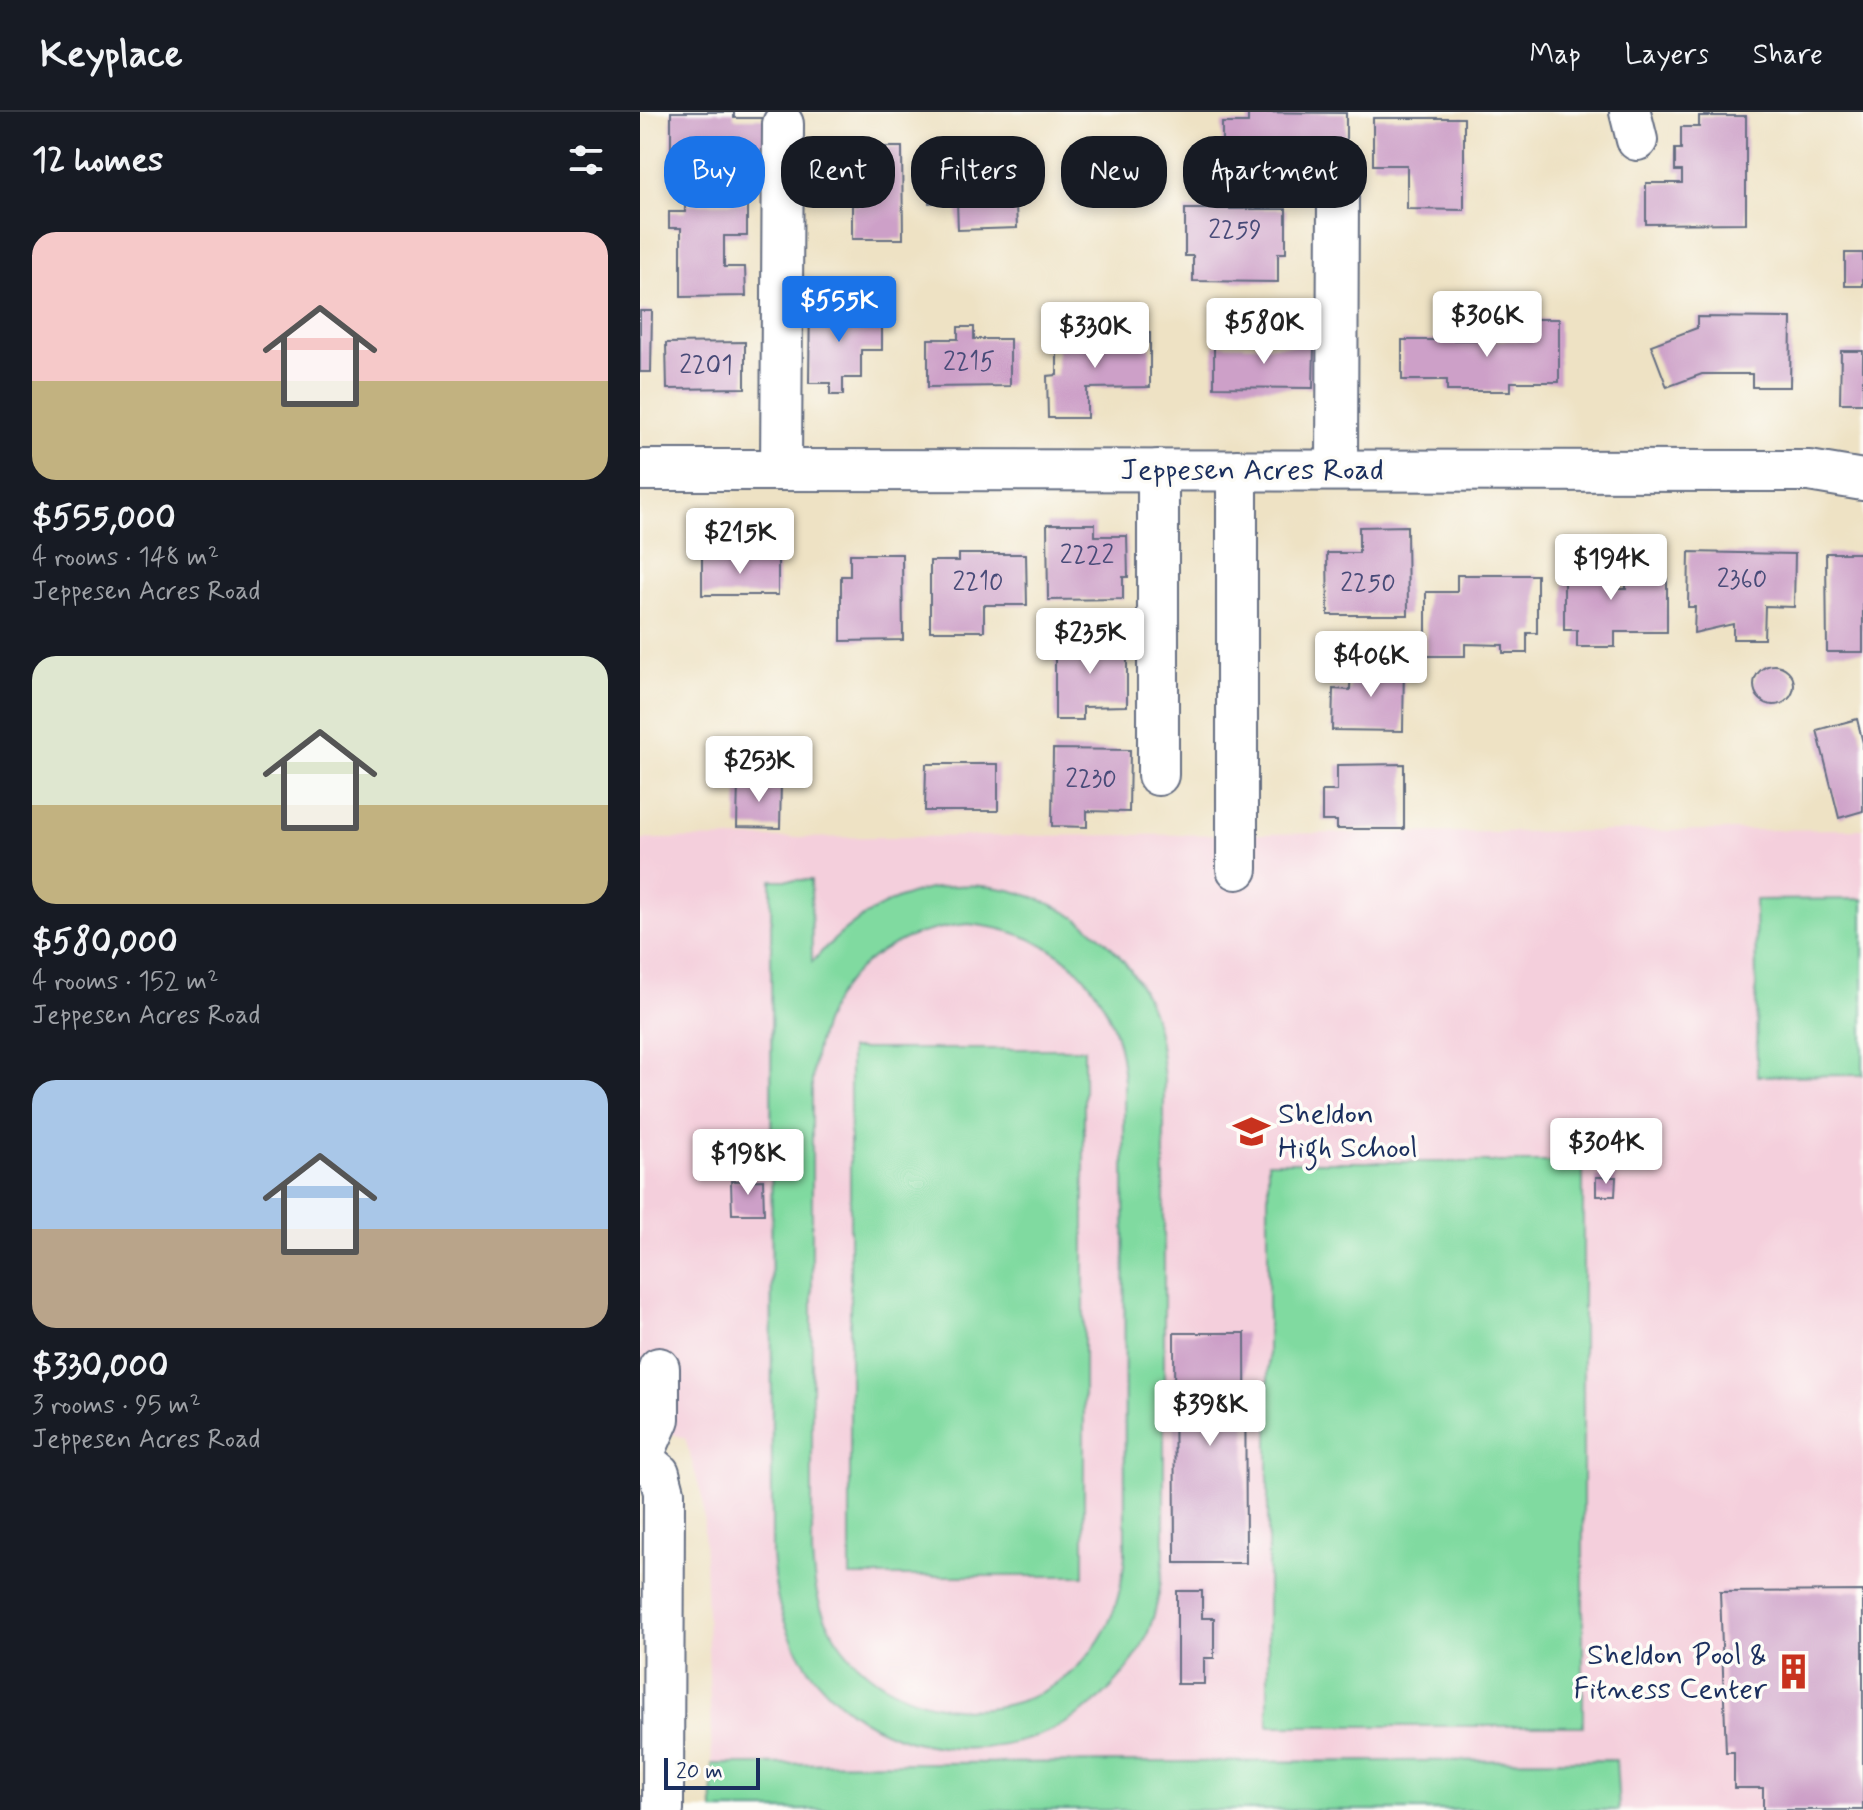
<!DOCTYPE html>
<meta charset="utf-8">
<style>
body{margin:0;font-family:Mynerve,sans-serif;background:#242831;color:#f1f3f6;height:100vh;display:flex;flex-direction:column;font-size:30px;white-space:nowrap}
*{box-sizing:border-box;margin:0}
p{font-size:26px;color:#9ea1a6}
.icon{flex:none;width:44px;height:44px;fill:none;stroke:currentColor;stroke-width:2;stroke-linecap:round;stroke-linejoin:round}
.map{position:relative;flex:1;overflow:hidden}
.sheet{display:flex;flex-direction:column;background:#171b24;width:640px}
.sheet>*{flex:none}
.guide{position:absolute;left:24px;top:24px;width:760px;height:72px;display:flex;gap:16px}
.scale{position:absolute;left:24px;bottom:20px;width:96px;box-sizing:border-box;padding-left:8px;border:4px solid #1b2f5e;border-top:0;font-size:22px;line-height:28px;white-space:nowrap;color:#1b2f5e;-webkit-text-stroke:6px #fdfcf7;paint-order:stroke}
.price{position:absolute;translate:-50% -68px;padding:0 18px;border-radius:8px;background:#fff;color:#222;font-size:26px;line-height:52px;filter:drop-shadow(0 2px 4px #0008)}
.price::after{content:'';position:absolute;left:50%;top:48px;width:24px;height:18px;margin-left:-12px;background:inherit;clip-path:polygon(0 0,100% 0,50% 100%)}
.price.active{background:#1a73e8;color:#fff}
ul{padding:0;list-style:none}
li{display:grid;align-content:center;gap:16px;height:424px;padding:0 32px}
li span{display:grid;place-items:center;height:248px;border-radius:24px;color:#555}
li>.icon{margin-inline-start:auto}
span .icon{width:144px;height:144px;fill:#fffc;stroke-width:1}
li b{font-size:34px}
h2{display:flex;justify-content:space-between;align-items:center;height:96px;padding:0 32px;font-size:34px}
.chip{padding:0 28px;border-radius:32px;background:#171b24;box-shadow:0 4px 12px #0003;font-size:28px;line-height:72px}
.chip.active{background:#1a73e8;color:#fff}
header{display:flex;align-items:center;gap:48px;box-sizing:border-box;height:112px;padding:0 40px;background:#171b24;border-bottom:2px solid #363941}
header strong{font-size:38px}
nav{display:flex;gap:44px;margin-inline-start:auto;font-size:28px}
main{display:flex;flex:1;min-height:0}
.map>svg:first-child{display:block}
.built{fill:#f4cfdc}
.green{fill:#80daa0;stroke:#4e847f;stroke-width:2;fill-rule:evenodd}
.building{fill:#cda0c8}
.lines{fill:none;stroke-linecap:round;stroke-linejoin:round}
.minor-casing{stroke:#656e82;stroke-width:44}
.minor{stroke:#fff;stroke-width:40}
.labels{text-anchor:middle;dominant-baseline:central;stroke-width:7;stroke-linejoin:round;paint-order:stroke}
.number-label{font-size:26px;fill:#484b78}
.street-label{font-size:30px;fill:#1b2f5e;stroke:#fdfcf7}
.poi-label{font-size:30px;fill:#1b2f5e;stroke:#fdfcf7;text-anchor:start}
</style>
<header>
<strong>Keyplace</strong>
<nav><a>Map</a><a>Layers</a><a>Share</a></nav>
</header>
<main>
<section class="sheet">
<h2>12 homes<svg class="icon" aria-label="filters" viewBox="0 0 24 24"><path d="M4 7h16M4 17h16"/><circle cx="9" cy="7" r="2"/><circle cx="15" cy="17" r="2"/></svg></h2>
<ul>
<li><span style="background:linear-gradient(#f6c9c9 60%,#c2b280 0)"><svg class="icon" aria-label="home" viewBox="0 0 24 24"><path d="M3 11l9-7 9 7M6 9v11h12V9"/></svg></span><div><b>$555,000</b><p>4 rooms · 148 m²</p><p>Jeppesen Acres Road</p></div></li>
<li><span style="background:linear-gradient(#dfe7d0 60%,#c2b280 0)"><svg class="icon" aria-label="home" viewBox="0 0 24 24"><path d="M3 11l9-7 9 7M6 9v11h12V9"/></svg></span><div><b>$580,000</b><p>4 rooms · 152 m²</p><p>Jeppesen Acres Road</p></div></li>
<li><span style="background:linear-gradient(#a9c7e8 60%,#b9a48a 0)"><svg class="icon" aria-label="home" viewBox="0 0 24 24"><path d="M3 11l9-7 9 7M6 9v11h12V9"/></svg></span><div><b>$330,000</b><p>3 rooms · 95 m²</p><p>Jeppesen Acres Road</p></div></li>
</ul>
</section>
<div class="map">
<svg width="1223" height="1698" viewBox="0 0 1223 1698">
<rect width="100%" height="100%" fill="#fdfcf7"/>
<filter id="ink" filterUnits="userSpaceOnUse"><feTurbulence type="fractalNoise" baseFrequency=".0125" numOctaves="2"/><feDisplacementMap in="SourceGraphic" scale="16" xChannelSelector="R" yChannelSelector="G"/><feConvolveMatrix kernelMatrix="1 2 1 2 8 2 1 2 1" color-interpolation-filters="sRGB"/></filter>
<filter id="wash" filterUnits="userSpaceOnUse"><feTurbulence type="fractalNoise" baseFrequency=".006" numOctaves="4" result="noise"/><feDisplacementMap in="SourceGraphic" scale="32" xChannelSelector="R" yChannelSelector="G"/><feGaussianBlur stdDeviation="1.8" result="paint"/><feColorMatrix in="noise" values="0 0 0 0 0 0 0 0 0 0 0 0 0 0 0 0 0 1.4 0 .05"/><feComposite in="paint" operator="in"/></filter>
<g filter="url(#wash)">
<rect width="100%" height="100%" fill="#eee2c4"/>
<!-- built -->
<polygon class="built" points="1223,717 1223,1698 979,1698 975,1648 72,1652 63,1389 45,1326 0,1311 0,727"/>
<!-- green -->
<g class="green">
<path d="M131,768H171L172,850C197,822 224,800 259,786C358,747 478,802 513,902C520,924 522,946 524,968V1442C521,1476 516,1510 498,1541C413,1680 199,1666 144,1508C136,1487 134,1465 132,1443ZM328,812C421,821 477,875 484,969L485,1442C483,1469 478,1494 465,1518C402,1634 227,1618 181,1496C175,1479 173,1460 172,1442V969C179,874 235,821 328,812Z"/>
<polygon points="1223,787 1223,963 1117,964 1115,788"/>
<rect x="210" y="937" width="234" height="527"/>
<rect x="628" y="1050" width="315" height="564"/>
<polygon points="976,1648 979,1698 73,1698 72,1652"/>
</g>
<g id="blocks">
<!-- building -->
<g class="building">
<polygon points="31,0 94,0 94,6 132,6 133,51 86,51 86,42 65,42 66,60 31,61"/>
<polygon points="608,0 706,1 706,46 663,45 663,73 598,72 598,41 582,40 582,11 608,11"/>
<polygon points="1059,4 1106,4 1106,111 1006,112 1006,71 1042,71 1042,59 1035,59 1035,37 1041,37 1041,15 1059,15"/>
<polygon points="733,6 824,6 824,98 767,97 767,53 733,53"/>
<polygon points="373,27 377,116 318,118 317,89 289,91 287,31"/>
<polygon points="197,35 262,35 263,127 212,127 212,93 218,93 218,65 197,65"/>
<polygon points="107,91 107,124 84,124 84,155 105,155 106,184 41,185 41,116 29,116 29,100 45,100 45,92"/>
<polygon points="545,97 646,97 646,141 638,141 638,170 553,169 553,144 545,144"/>
<rect x="1205" y="141" width="18" height="33"/>
<polygon points="170,183 192,183 192,206 242,206 242,238 221,238 221,266 203,266 203,283 190,283 190,271 169,271"/>
<polygon points="0,199 12,199 11,260 0,260"/>
<polygon points="1057,205 1151,206 1150,275 1112,275 1112,262 1062,262 1027,275 1011,233 1057,216"/>
<polygon points="877,207 919,207 919,270 871,270 871,279 807,279 807,268 762,268 762,228 877,228"/>
<polygon points="318,215 334,215 334,227 370,227 370,274 288,275 288,227 318,227"/>
<polygon points="417,217 442,217 442,231 488,230 487,221 510,221 510,275 447,276 447,306 408,306 407,264 417,263"/>
<polygon points="105,230 105,276 27,277 26,231"/>
<polygon points="574,233 674,234 673,276 574,275"/>
<polygon points="1201,239 1223,239 1223,291 1200,291"/>
<polygon points="407,412 455,412 455,424 487,424 488,465 483,465 483,487 408,488"/>
<polygon points="767,414 768,503 688,503 687,441 719,441 719,415"/>
<polygon points="1049,440 1155,442 1154,495 1125,494 1124,527 1093,527 1093,512 1054,521 1055,495 1048,495"/>
<polygon points="1186,441 1223,441 1223,540 1187,540"/>
<polygon points="210,442 262,442 263,528 201,529 201,464 210,464"/>
<polygon points="319,442 386,442 387,493 344,493 344,519 290,519 290,449 319,449"/>
<polygon points="968,443 968,477 986,477 986,458 1027,458 1027,520 975,520 975,535 937,535 937,518 924,518 924,444"/>
<polygon points="62,444 138,445 138,483 62,483"/>
<polygon points="817,463 897,463 897,521 887,521 887,541 863,541 863,533 825,532 825,544 786,544 786,480 817,480"/>
<polygon points="487,523 487,594 443,595 443,608 415,608 415,531 448,531 448,524"/>
<polygon points="711,550 764,550 763,619 692,618 693,577 710,578"/>
<circle cx="1134" cy="573" r="20"/>
<polygon points="1217,607 1223,631 1223,699 1199,706 1177,618"/>
<polygon points="413,637 490,638 489,700 447,699 447,715 412,714"/>
<polygon points="286,652 358,652 358,699 285,699"/>
<polygon points="764,652 764,717 697,717 697,709 682,709 682,679 697,679 697,653"/>
<polygon points="98,668 141,669 140,716 97,715"/>
<polygon points="956,1065 976,1065 975,1084 956,1084"/>
<polygon points="123,1068 124,1102 92,1102 91,1069"/>
<polygon points="534,1221 605,1221 606,1451 535,1451"/>
<polygon points="537,1479 562,1479 562,1506 574,1506 574,1546 564,1546 564,1572 537,1572"/>
<polygon points="1223,1479 1223,1698 1123,1698 1123,1676 1094,1676 1094,1640 1086,1640 1080,1480"/>
</g>
</g>
</g>
<g filter="url(#ink)">
<use href="#blocks" fill-opacity="0" stroke="#656e82" stroke-width="2"/>
<g class="lines">
<defs>
<g id="minor">
<polyline points="990,0 997,28"/>
<polyline points="0,358 1169,359 1223,368"/>
<polyline points="141,358 143,12"/>
<polyline points="518,358 518,663"/>
<polyline points="697,358 698,77"/>
<polyline points="597,757 597,358"/>
<polyline points="0,1345 19,1361 24,1380 23,1698"/>
<polyline points="2,1346 19,1307 19,1256"/>
</g>
</defs>
<!-- minor casing -->
<use href="#minor" class="minor-casing"/>
<!-- minor -->
<use href="#minor" class="minor"/>
</g>
</g>
<!-- icons -->
<defs>
<symbol id="school-bare" viewBox="-9 -9 18 18"><path d="M0-5L7-2L0 1L-7-2ZM-4 1L0 2.5L4 1V4Q0 6-4 4Z" fill="#c8321e" stroke="#fdfcf7" stroke-width="2.5" paint-order="stroke"/></symbol>
<symbol id="building-bare" viewBox="-9 -9 18 18"><path d="M-4-6H4V6H1V3H-1V6H-4ZM-2.5-4.3h1.7v1.8h-1.7ZM.8-4.3h1.7v1.8H.8ZM-2.5-1h1.7V.8h-1.7ZM.8-1h1.7V.8H.8Z" fill="#c8321e" stroke="#fdfcf7" stroke-width="2.5" paint-order="stroke"/></symbol>
</defs>
<g fill-rule="evenodd">
<use href="#school-bare" x="586" y="994" width="51" height="51"/>
<use href="#building-bare" x="1128" y="1534" width="51" height="51"/>
</g>
<g class="labels">
<!-- number labels -->
<g class="number-label">
<text x="595" y="119">2259</text>
<text x="329" y="251">2215</text>
<text x="66" y="254">2201</text>
<text x="447" y="444">2222</text>
<text x="1102" y="468">2360</text>
<text x="338" y="471">2210</text>
<text x="728" y="472">2250</text>
<text x="451" y="668">2230</text>
</g>
<!-- street labels -->
<g class="street-label">
<text x="612" y="358">Jeppesen Acres Road</text>
</g>
<!-- poi labels -->
<g class="poi-label">
<text x="638" y="1002">Sheldon<tspan x="638" dy="34">High School</tspan></text>
<text x="1127" y="1543" text-anchor="end">Sheldon Pool &amp;<tspan x="1127" dy="34">Fitness Center</tspan></text>
</g>
</g>
</svg>
<div class="scale">20 m</div>
<b class="price active" style="left:199px;top:232px">$555K</b>
<b class="price" style="left:847px;top:247px">$306K</b>
<b class="price" style="left:624px;top:254px">$580K</b>
<b class="price" style="left:455px;top:258px">$330K</b>
<b class="price" style="left:100px;top:464px">$215K</b>
<b class="price" style="left:971px;top:490px">$194K</b>
<b class="price" style="left:450px;top:564px">$235K</b>
<b class="price" style="left:731px;top:587px">$406K</b>
<b class="price" style="left:119px;top:692px">$253K</b>
<b class="price" style="left:966px;top:1074px">$304K</b>
<b class="price" style="left:108px;top:1085px">$198K</b>
<b class="price" style="left:570px;top:1336px">$398K</b>
<div class="guide">
<a class="chip active">Buy</a>
<a class="chip">Rent</a>
<a class="chip">Filters</a>
<a class="chip">New</a>
<a class="chip">Apartment</a>
</div>
</div>
</main>
